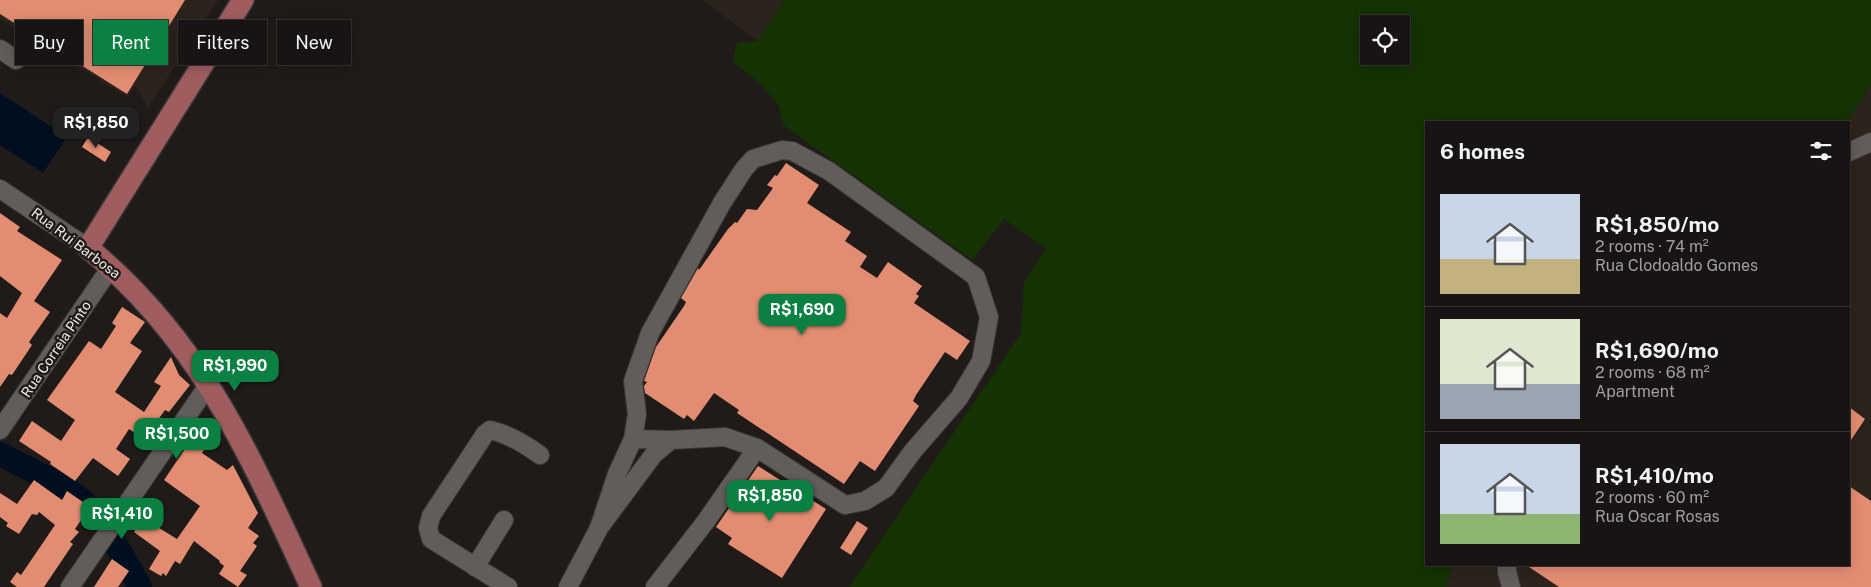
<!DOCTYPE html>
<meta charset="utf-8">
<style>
body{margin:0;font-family:"Public Sans",sans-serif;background:#252121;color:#f1f3f6;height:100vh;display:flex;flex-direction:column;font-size:19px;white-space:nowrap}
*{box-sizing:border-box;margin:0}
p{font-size:16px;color:#9f9ea0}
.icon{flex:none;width:28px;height:28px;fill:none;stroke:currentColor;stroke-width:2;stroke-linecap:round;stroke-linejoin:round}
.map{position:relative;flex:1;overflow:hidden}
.drawer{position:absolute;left:1425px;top:121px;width:425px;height:445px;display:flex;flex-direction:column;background:#181413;border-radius:0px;box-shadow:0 2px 12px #0003,0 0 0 1px #363333}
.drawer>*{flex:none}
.banner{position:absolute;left:15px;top:20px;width:475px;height:45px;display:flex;gap:10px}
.controls{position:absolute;left:1360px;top:15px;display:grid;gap:10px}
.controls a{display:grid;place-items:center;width:50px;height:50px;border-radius:0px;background:#181413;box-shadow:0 2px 12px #0003,0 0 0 1px #363333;font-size:25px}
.price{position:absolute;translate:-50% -42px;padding:0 11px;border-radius:10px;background:#0b8043;color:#fff;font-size:16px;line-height:32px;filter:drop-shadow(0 1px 2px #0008)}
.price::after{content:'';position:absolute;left:50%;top:30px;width:15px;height:11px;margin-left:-8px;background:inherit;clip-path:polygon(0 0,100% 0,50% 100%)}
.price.active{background:#222;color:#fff}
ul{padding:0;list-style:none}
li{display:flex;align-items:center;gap:15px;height:125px;padding:0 15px}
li+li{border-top:1px solid #363333}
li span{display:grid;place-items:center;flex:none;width:140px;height:100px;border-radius:0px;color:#555}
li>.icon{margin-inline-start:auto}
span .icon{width:60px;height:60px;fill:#fffc;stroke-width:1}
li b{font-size:21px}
h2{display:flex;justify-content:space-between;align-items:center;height:60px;padding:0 15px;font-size:21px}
.tag{padding:0 18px;border-radius:0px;background:#181413;box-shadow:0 2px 12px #0003,0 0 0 1px #363333;font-size:18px;line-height:45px}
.tag.active{background:#0b8043;color:#fff}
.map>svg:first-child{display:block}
.built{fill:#2d231d}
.green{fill:#143202;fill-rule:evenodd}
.water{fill:#000f20}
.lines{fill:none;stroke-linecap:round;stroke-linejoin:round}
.river{stroke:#000f20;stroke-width:24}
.building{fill:#e28d72}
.minor-casing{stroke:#3c3938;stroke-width:20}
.major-casing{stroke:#3c3938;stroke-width:24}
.minor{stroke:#625d5a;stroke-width:18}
.major{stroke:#9f5d5f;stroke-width:21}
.labels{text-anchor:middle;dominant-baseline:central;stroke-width:5;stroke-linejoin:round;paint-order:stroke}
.street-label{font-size:14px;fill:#f0edeb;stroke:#201b19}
</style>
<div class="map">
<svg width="1871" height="587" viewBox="0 0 1871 587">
<rect width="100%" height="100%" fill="#201b19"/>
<!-- built -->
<g class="built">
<polygon points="0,0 218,0 148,108 136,86 128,95 122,94 0,19"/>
<polygon points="702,0 784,0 758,41"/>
<polygon points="1871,85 1871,587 1445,587 1453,565 1849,565 1847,122"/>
</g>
<!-- green -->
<path class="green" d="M784,0H1871V85L1847,122H1426V565H1453L1445,587H849L1021,333L1024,282L1046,248L1004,219L972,260L783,125L778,104L756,80L733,62L737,43L758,41ZM1369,24H1401V56H1369Z"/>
<!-- water -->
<polygon class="water" points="0,93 67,137 43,173 0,145"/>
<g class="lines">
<!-- river -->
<polyline class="river" points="0,454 68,489 100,516 140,587"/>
</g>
<!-- building -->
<g class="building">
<polygon points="0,0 185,0 127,94 0,14"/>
<polygon points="88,137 111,152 105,162 82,147"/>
<polygon points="786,163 819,185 807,203 851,232 845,241 867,256 860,267 877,278 888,262 922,286 916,294 919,296 914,303 970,341 957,360 945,352 916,395 913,401 919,406 875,471 860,461 844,484 737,413 739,410 714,393 694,421 687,415 684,419 645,393 644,386 647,382 644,381 656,347 684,306 686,302 681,298 698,268 699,270 728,229 735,222 737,223 747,209 757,210 773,188 767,185 775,175 777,176"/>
<polygon points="0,213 20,227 17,231 62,260 34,301 50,312 29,342 32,345 12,375 9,374 0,387 0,313 7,318 22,293 0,276"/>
<polygon points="122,307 145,322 130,343 142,351 115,392 144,412 161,386 154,382 171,357 179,375 190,385 169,412 165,410 144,439 129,429 116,449 130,459 118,476 93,458 75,481 50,464 51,462 19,441 32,421 61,441 75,420 47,400 89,341 101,349 116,326 112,323"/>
<polygon points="1849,407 1865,419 1849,443"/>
<polygon points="201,425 214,434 202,453 227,470 233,465 258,513 248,528 259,536 253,543 257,546 240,571 247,575 238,587 219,574 224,566 219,562 220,561 194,541 180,564 175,561 166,576 163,573 161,576 149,569 160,551 134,532 143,518 177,539 200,506 164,480"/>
<polygon points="758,466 826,509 782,578 728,544 732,538 716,527"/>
<polygon points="34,480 62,500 67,491 90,507 75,529 79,532 70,542 73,544 44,587 17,587 10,582 17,572 21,575 55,525 39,512 37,515 32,514 19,534 6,526 8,523 0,517 0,493 17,504"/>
<polygon points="1849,486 1871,501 1871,587 1559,587 1526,565 1849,565"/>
<polygon points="857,521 868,528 851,555 840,548"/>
<polygon points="112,559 129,571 118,587 94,587"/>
</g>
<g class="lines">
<defs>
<g id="minor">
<polyline points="0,49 16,60"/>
<polyline points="1849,152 1871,142"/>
<polyline points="0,189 88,248"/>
<polyline points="0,430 111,267"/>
<polyline points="633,439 671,440"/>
<polyline points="1507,565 1507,572 1511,587"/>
<polyline points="475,567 504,520"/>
<polyline points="70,587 209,384"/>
<path d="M508,587L431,539L428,528L431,516L485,434L490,430C508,434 525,444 540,455"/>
<polyline points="568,587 599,528 654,454 671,440 725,437 757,448 845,505 865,501 886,488 913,451 959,398 981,361 989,317 976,277 829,171 792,151 782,150 753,159 744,169 722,203 650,333 633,381 637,414 633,439 617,474 599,528"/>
<polyline points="655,587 706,521 757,448"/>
</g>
<path id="major" d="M243,0L88,248C202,341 251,458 311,587"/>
</defs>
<!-- minor casing -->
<use href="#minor" class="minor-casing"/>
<!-- major casing -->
<use href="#major" class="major-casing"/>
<!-- minor -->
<use href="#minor" class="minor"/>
<!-- major -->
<use href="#major" class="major"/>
</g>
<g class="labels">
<!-- street labels -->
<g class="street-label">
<text transform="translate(76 243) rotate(37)">Rua Rui Barbosa</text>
<text transform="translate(56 349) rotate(-56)">Rua Correia Pinto</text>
</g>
</g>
</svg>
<div class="controls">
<a><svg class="icon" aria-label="locate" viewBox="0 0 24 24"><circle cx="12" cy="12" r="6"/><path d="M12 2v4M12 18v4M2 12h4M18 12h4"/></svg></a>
</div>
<b class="price active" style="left:96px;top:149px">R$1,850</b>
<b class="price" style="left:802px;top:336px">R$1,690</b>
<b class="price" style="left:235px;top:392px">R$1,990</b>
<b class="price" style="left:177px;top:460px">R$1,500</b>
<b class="price" style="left:770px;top:522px">R$1,850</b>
<b class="price" style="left:122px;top:540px">R$1,410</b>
<div class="banner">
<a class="tag">Buy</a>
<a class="tag active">Rent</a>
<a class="tag">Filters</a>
<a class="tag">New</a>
</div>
<section class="drawer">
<h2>6 homes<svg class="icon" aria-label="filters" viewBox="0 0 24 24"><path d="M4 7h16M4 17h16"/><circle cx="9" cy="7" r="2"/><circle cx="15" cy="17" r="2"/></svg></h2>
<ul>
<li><span style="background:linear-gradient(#c9d6e8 65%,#c2b280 0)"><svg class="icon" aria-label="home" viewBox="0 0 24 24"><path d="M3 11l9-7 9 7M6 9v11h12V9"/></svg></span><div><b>R$1,850/mo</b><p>2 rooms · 74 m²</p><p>Rua Clodoaldo Gomes</p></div></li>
<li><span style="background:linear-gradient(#dfe7d0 65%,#9aa5b1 0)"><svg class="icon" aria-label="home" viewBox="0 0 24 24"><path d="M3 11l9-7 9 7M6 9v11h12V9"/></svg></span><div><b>R$1,690/mo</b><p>2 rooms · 68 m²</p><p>Apartment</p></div></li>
<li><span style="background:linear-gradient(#c9d6e8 70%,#8fb573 0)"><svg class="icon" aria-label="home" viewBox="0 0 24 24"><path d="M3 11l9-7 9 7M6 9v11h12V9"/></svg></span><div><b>R$1,410/mo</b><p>2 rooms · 60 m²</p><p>Rua Oscar Rosas</p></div></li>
</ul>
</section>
</div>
